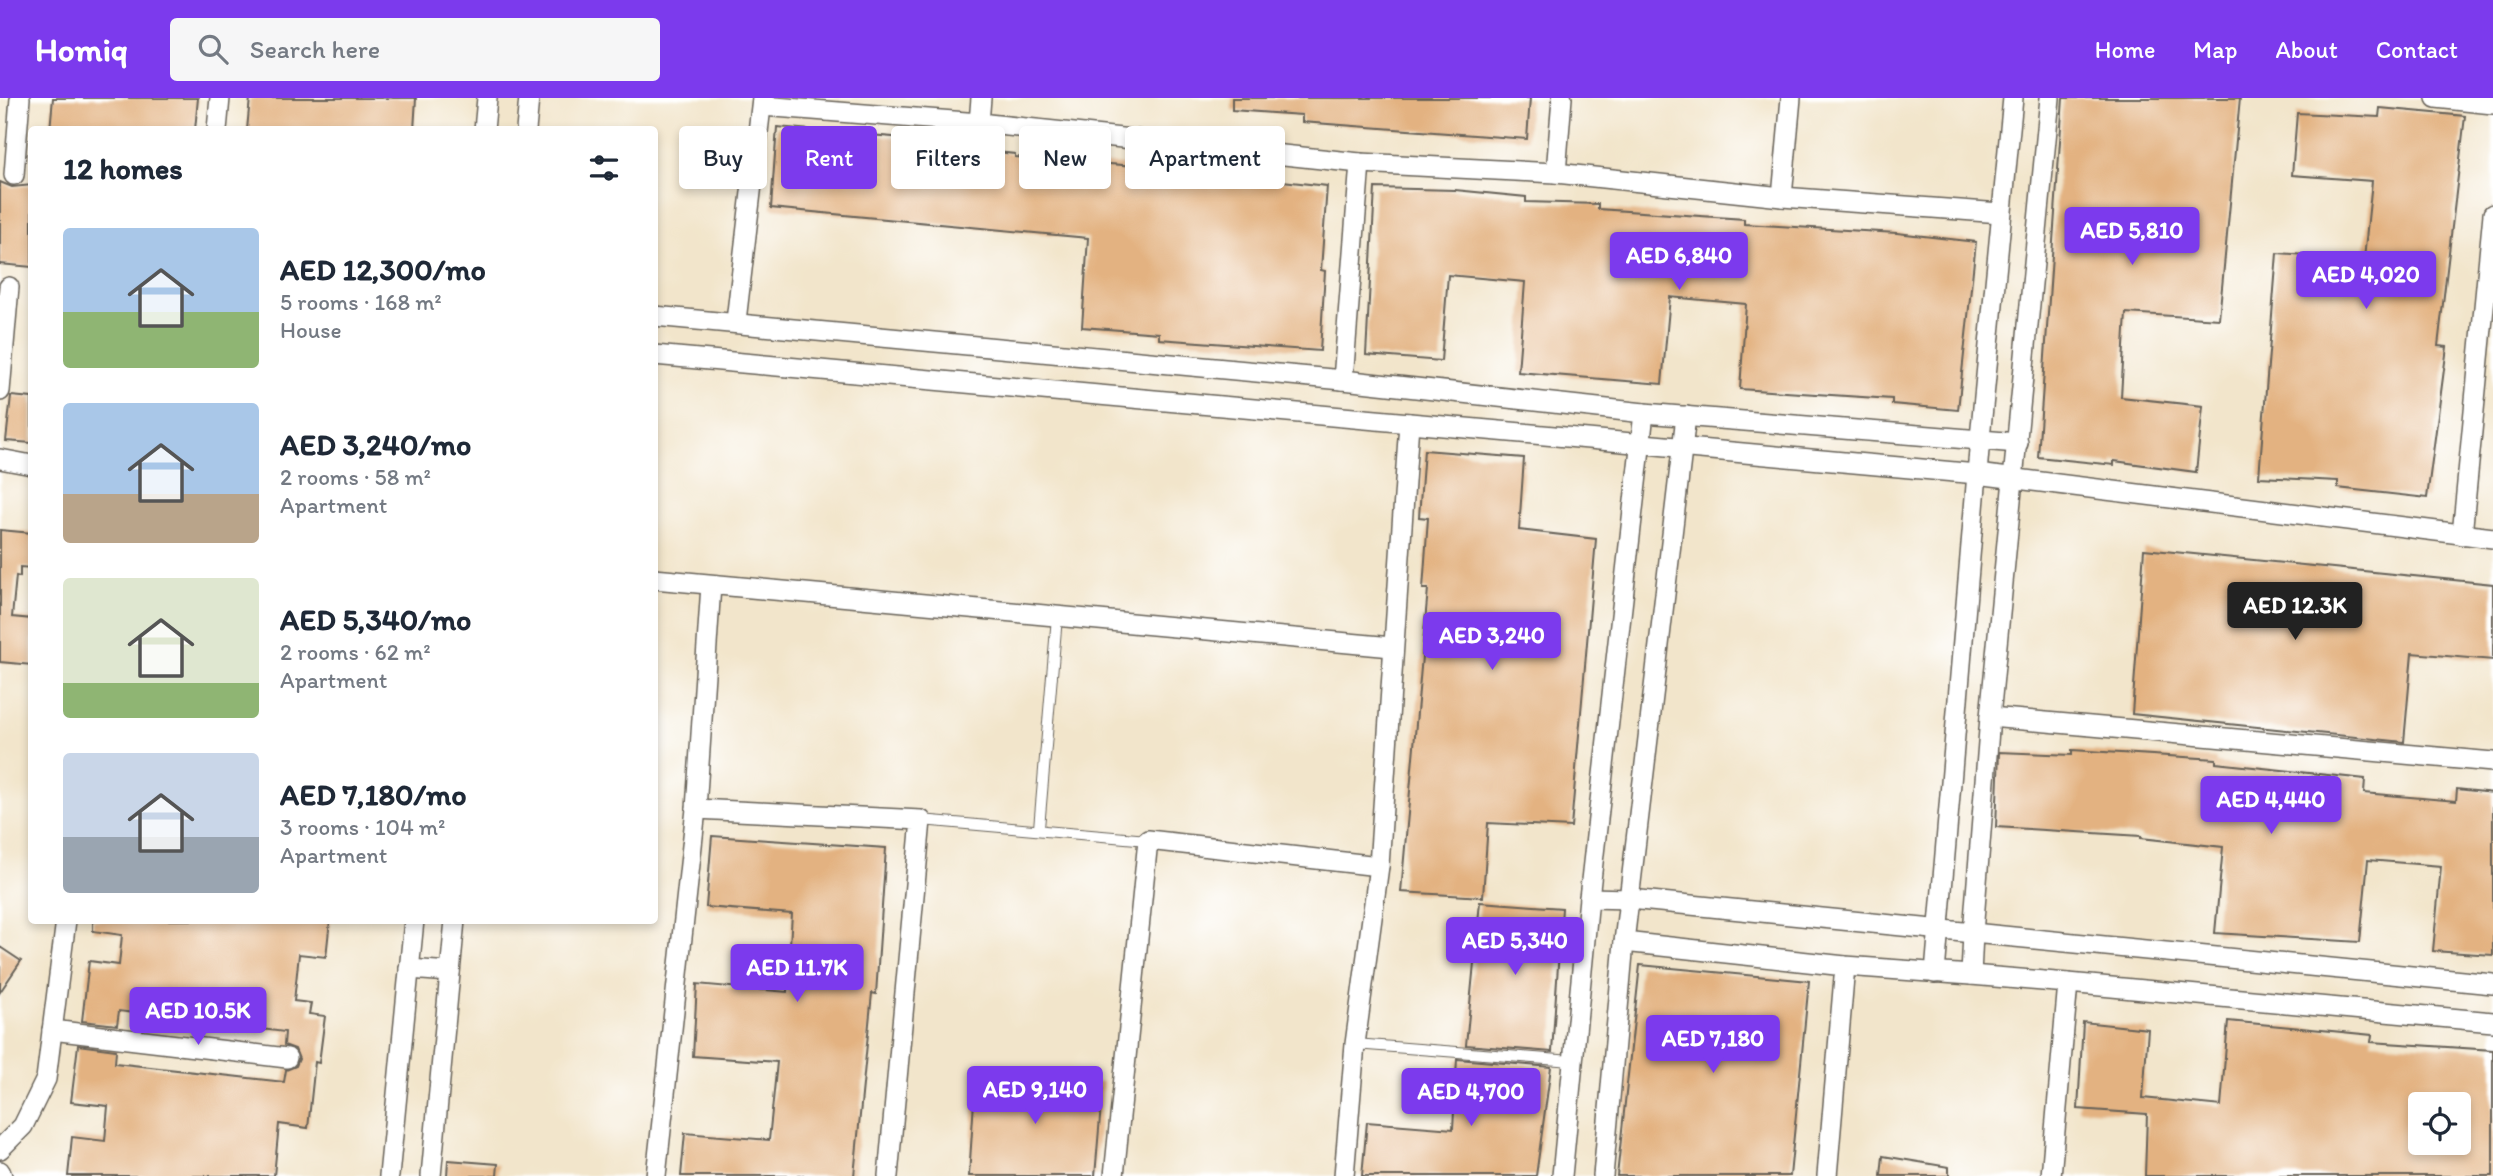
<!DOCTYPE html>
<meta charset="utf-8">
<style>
body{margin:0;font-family:Itim,sans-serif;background:#f6f6f7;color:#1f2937;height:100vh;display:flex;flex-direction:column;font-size:26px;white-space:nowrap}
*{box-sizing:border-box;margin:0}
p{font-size:23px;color:#747a83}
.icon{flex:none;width:38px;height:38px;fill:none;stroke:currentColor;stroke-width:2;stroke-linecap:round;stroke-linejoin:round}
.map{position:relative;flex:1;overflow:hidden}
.sheet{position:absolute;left:28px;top:28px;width:630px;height:798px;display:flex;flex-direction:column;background:#fff;border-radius:7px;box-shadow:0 4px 10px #0003}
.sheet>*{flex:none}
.banner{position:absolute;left:679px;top:28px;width:665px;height:63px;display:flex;gap:14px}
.fabs{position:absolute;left:2408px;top:994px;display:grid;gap:14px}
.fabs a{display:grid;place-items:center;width:63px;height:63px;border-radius:7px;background:#fff;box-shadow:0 4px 10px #0003;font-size:35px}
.price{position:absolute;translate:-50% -60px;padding:0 16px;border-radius:7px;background:#7c3aed;color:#fff;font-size:23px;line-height:46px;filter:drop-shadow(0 2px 4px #0008)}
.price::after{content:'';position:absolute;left:50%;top:42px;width:21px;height:16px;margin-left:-10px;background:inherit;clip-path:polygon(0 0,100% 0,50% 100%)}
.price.active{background:#222;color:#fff}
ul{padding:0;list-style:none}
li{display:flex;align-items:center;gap:21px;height:175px;padding:0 35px}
li span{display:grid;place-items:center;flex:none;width:196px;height:140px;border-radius:7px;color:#555}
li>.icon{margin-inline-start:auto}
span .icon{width:84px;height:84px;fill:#fffc;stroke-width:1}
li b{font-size:30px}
h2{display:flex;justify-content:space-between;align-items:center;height:84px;padding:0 35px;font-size:30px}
.tag{padding:0 24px;border-radius:7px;background:#fff;box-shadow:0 4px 10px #0003;font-size:24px;line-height:63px}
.tag.active{background:#7c3aed;color:#fff}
header{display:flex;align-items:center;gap:42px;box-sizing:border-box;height:98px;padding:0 35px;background:#7c3aed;color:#fff}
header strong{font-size:33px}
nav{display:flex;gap:38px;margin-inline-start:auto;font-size:24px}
.search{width:490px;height:63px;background:#f6f6f7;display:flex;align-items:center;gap:18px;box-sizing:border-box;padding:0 24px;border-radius:7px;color:#747a83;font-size:26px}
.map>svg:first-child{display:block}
.building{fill:#e3b281;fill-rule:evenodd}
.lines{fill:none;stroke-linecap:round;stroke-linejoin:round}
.service-casing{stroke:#676259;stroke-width:12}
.minor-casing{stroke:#676259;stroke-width:22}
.service{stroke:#fff;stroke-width:10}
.minor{stroke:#fff;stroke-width:19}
</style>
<header>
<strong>Homiq</strong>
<div class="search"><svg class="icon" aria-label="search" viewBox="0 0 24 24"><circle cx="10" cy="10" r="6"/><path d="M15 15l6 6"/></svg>Search here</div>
<nav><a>Home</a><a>Map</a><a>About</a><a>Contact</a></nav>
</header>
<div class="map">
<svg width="2493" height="1078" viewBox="0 0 2493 1078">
<rect width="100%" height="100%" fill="#fff"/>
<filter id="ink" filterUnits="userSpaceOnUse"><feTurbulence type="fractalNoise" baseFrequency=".0143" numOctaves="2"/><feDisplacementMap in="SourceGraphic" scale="14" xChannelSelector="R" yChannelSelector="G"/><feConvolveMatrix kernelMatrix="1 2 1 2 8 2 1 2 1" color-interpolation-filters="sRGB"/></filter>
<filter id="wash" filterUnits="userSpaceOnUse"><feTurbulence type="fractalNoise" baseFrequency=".00686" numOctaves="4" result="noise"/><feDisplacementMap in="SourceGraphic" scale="28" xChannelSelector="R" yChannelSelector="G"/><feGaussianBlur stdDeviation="1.57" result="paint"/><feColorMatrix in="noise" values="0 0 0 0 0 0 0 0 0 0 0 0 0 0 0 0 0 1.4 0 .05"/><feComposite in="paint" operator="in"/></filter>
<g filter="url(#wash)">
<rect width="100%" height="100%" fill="#f2e5cb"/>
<g id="blocks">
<!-- building -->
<g class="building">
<polygon points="53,0 198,0 195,32 50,32"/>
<polygon points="250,0 416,0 414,32 247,32"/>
<polygon points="1232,0 1530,0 1527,41 1302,24 1302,17 1232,12"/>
<polygon points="2063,0 2240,0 2219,221 2126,215 2121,299 2203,308 2196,374 2114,363 2114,367 2038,359"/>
<polygon points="2380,10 2465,18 2438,248 2447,249 2427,400 2338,390 2338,383 2259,379 2277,155 2364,161 2372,83 2292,77 2297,15 2379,19"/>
<polygon points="777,29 939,43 938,48 1015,56 1015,59 1177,71 1327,88 1321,172 1325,173 1320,253 1159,241 1159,235 1082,229 1088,140 771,110"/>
<polygon points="0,84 12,89 32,87 32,169 0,166"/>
<polygon points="1375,90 1455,92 1526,99 1526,104 1598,106 1598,111 1744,121 1744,126 1897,135 1976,144 1958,312 1892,306 1892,301 1740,291 1746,206 1670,199 1662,286 1518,274 1525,184 1448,177 1441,263 1366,257"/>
<polygon points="11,298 32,300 32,345 6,343"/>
<polygon points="1424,352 1524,360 1519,432 1596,441 1571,729 1488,725 1483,799 1401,794 1428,491 1423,491 1428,420 1419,419"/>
<polygon points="0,432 32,435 32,470 20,469 20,479 16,478 12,519 32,521 32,567 0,564"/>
<polygon points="2144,451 2493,486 2493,562 2412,555 2404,644 2132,616"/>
<polygon points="2072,652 2216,661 2216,665 2365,681 2364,695 2456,703 2457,691 2493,695 2493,857 2433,853 2441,768 2368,762 2360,844 2215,835 2223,749 2141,740 2141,738 1996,729 1999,654 2072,657"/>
<polygon points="712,738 886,750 876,896 872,895 854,1078 681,1078 685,1035 769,1042 777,964 693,958 697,886 787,894 792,816 706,809"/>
<polygon points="1480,804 1562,810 1552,954 1466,947"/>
<polygon points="93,822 330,822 326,859 299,856 294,903 311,905 309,916 325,918 319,965 315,964 308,1030 279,1026 274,1078 68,1078 72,1039 105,1043 108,1008 71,1004 78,947 116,952 115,965 284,984 286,972 296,968 299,961 295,951 284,947 285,934 119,913 117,927 82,923 89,863 119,867 122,837 93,833"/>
<polygon points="0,849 21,863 0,894"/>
<polygon points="1640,867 1809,883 1790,1078 1617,1078"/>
<path d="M2228,923L2372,937L2371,944L2493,952V1078H2145L2147,1016L2078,1011L2083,924L2148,931L2143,1000L2221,1008ZM2420,1006H2459V1045H2420Z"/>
<polygon points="1457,961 1551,969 1536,1078 1362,1078 1367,1024 1453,1031"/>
<polygon points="976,974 1103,984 1095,1078 969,1078"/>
<polygon points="1883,1058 1949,1069 1949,1078 1881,1078"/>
<polygon points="448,1062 498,1066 497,1078 447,1078"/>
</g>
</g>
</g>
<g filter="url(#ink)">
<use href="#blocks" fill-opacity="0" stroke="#676259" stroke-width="2"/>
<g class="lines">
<defs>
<g id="service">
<polyline points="921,722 1148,742"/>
<polyline points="1039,730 1057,519"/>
<polyline points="1355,946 1572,963"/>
</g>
<g id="minor">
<polyline points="2436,0 2493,6"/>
<polyline points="762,8 979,25 1360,65 1556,75 1782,99 2001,115"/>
<polyline points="979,25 981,0"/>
<polyline points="217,32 220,0"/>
<polyline points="484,32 487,0"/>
<polyline points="526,32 529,0"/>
<polyline points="1556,75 1562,0"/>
<polyline points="14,77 20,0"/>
<polyline points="1782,99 1791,0"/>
<polyline points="654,218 1343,282 1644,315 2018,345"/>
<polyline points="736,223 762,0"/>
<polyline points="654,257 1977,376 2493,440"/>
<polyline points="1343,282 1360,65"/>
<polyline points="0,293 9,189"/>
<polyline points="0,361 32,367"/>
<polyline points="2462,437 2493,116"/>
<polyline points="654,481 1392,549"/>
<polyline points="1990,619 2493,664"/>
<polyline points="696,711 921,722 888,1078"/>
<polyline points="1589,800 1630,801 1973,835 1990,619 2050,0"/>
<polyline points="1624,844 1845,868 1971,877"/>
<polyline points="409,871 450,874"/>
<polyline points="1935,875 1980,340 2013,0"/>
<polyline points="2068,885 2493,924"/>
<polyline points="52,932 287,960"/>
<polyline points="0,1051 23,1028 46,981 66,822"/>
<polyline points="0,1073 2,1078"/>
<polyline points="389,1078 414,822"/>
<polyline points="431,1078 455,822"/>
<polyline points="656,1078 696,711 711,487"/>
<polyline points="1114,1078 1148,742 1379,768"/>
<polyline points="1344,1078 1355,946 1379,768 1409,325"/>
<polyline points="1562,1078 1589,800 1644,315"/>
<polyline points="1603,1078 1624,844 1686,318"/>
<polyline points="1827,1078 1845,868"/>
<polyline points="2051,1078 2068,885 1971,877 1973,835 2493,886"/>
</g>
</defs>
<!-- service casing -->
<use href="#service" class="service-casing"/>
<!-- minor casing -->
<use href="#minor" class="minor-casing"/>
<!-- service -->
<use href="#service" class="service"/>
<!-- minor -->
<use href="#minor" class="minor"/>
</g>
</g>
</svg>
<div class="fabs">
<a><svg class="icon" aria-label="locate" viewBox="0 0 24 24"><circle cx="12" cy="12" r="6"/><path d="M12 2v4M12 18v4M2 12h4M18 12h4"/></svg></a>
</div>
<b class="price" style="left:2132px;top:169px">AED 5,810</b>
<b class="price" style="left:1679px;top:194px">AED 6,840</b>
<b class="price" style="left:2366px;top:213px">AED 4,020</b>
<b class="price active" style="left:2295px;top:544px">AED 12.3K</b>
<b class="price" style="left:1492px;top:574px">AED 3,240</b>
<b class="price" style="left:2271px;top:738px">AED 4,440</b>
<b class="price" style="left:1515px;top:879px">AED 5,340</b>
<b class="price" style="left:797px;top:906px">AED 11.7K</b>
<b class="price" style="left:198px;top:949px">AED 10.5K</b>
<b class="price" style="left:1713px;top:977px">AED 7,180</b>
<b class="price" style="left:1035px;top:1028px">AED 9,140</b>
<b class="price" style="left:1471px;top:1030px">AED 4,700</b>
<div class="banner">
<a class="tag">Buy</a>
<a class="tag active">Rent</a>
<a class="tag">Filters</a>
<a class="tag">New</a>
<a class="tag">Apartment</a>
</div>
<section class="sheet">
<h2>12 homes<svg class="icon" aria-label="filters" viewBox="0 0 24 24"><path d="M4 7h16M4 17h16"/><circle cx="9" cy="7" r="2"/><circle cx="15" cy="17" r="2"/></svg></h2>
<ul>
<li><span style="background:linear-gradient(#a9c7e8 60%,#8fb573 0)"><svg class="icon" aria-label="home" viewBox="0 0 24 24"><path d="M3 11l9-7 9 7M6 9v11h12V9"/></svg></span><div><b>AED 12,300/mo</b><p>5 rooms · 168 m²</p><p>House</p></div></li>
<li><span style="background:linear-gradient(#a9c7e8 65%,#b9a48a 0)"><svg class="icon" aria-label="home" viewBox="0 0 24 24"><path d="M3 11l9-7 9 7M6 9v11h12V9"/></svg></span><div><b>AED 3,240/mo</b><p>2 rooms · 58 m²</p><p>Apartment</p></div></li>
<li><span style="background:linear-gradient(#dfe7d0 75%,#8fb573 0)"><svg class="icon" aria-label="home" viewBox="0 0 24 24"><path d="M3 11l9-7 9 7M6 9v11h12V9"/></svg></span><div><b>AED 5,340/mo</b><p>2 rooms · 62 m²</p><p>Apartment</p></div></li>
<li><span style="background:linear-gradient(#c9d6e8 60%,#9aa5b1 0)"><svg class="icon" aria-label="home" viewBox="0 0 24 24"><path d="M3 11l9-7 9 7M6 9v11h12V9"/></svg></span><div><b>AED 7,180/mo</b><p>3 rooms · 104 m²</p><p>Apartment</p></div></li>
</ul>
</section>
</div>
